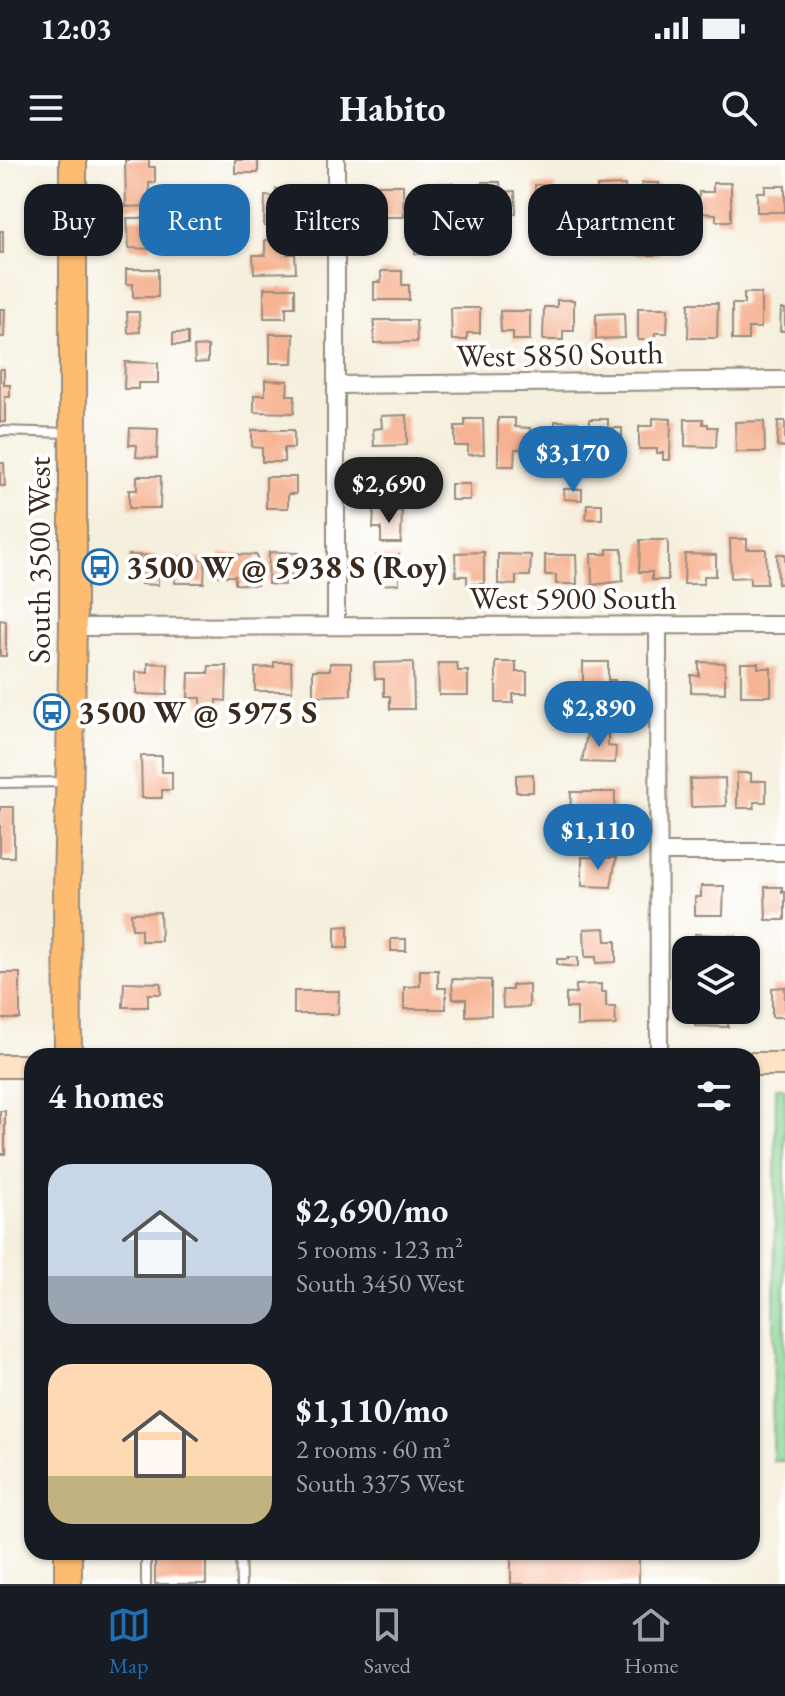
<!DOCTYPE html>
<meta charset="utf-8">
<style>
body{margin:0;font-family:"EB Garamond",serif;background:#20242c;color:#f1f3f6;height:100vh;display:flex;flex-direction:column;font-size:30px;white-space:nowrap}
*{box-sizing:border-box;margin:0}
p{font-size:26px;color:#9ea1a6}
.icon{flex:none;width:44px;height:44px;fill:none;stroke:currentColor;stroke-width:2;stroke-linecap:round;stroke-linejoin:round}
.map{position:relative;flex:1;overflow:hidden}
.drawer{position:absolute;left:24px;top:888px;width:736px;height:512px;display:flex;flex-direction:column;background:#171b24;border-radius:24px;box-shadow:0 2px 6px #0004}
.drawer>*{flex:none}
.top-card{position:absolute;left:24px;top:24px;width:738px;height:72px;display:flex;gap:16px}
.tools{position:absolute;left:672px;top:776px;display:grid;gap:16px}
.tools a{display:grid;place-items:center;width:88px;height:88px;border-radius:16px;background:#171b24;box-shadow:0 2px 6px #0004;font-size:40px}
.price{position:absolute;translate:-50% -68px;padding:0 18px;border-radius:28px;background:#1f6fb2;color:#fff;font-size:26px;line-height:52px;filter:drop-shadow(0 2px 4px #0008)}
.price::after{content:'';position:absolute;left:50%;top:48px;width:24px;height:18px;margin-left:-12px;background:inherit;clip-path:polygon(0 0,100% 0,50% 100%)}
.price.on{background:#222;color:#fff}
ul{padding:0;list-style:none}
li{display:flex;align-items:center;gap:24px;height:200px;padding:0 24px}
li span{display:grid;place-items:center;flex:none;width:224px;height:160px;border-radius:24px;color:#555}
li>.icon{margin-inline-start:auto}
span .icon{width:96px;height:96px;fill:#fffc;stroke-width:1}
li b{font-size:34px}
h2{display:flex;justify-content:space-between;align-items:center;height:96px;padding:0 24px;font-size:34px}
.tag{padding:0 28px;border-radius:24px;background:#171b24;box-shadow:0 2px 6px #0004;font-size:28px;line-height:72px}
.tag.on{background:#1f6fb2;color:#fff}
.status{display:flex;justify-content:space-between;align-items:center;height:56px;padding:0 40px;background:#171b24;direction:ltr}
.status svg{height:22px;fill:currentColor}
header{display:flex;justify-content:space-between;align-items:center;height:104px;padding:0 24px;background:#171b24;font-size:36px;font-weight:700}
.tabs{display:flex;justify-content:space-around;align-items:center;height:112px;border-top:2px solid #363941;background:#171b24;font-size:22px;color:#9ea1a6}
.tabs a{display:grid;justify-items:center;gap:4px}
.tabs .on{color:#1f6fb2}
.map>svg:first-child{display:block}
.green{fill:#88d594;stroke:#628059;stroke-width:2}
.building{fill:#f6b292}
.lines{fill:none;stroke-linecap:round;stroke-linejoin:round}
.lane-casing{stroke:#988c7e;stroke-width:12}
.street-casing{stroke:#988c7e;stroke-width:20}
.secondary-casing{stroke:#988c7e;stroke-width:26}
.primary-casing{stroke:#988c7e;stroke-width:30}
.lane{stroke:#fff;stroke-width:8}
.street{stroke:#fff;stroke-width:16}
.secondary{stroke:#fee4c5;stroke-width:22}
.primary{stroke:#fdbc6f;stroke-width:26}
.labels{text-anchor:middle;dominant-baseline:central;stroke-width:8;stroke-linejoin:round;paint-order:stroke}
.street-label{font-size:32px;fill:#3b2a1e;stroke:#fff}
.poi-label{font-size:32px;font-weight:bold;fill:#3b2a1e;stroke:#fff;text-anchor:start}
</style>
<div class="status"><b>12:03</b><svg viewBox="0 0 49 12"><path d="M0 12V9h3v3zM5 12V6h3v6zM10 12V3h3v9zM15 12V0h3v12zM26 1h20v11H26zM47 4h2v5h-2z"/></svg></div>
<header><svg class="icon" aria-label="menu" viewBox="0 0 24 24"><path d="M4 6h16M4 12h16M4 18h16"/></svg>Habito<svg class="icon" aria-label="search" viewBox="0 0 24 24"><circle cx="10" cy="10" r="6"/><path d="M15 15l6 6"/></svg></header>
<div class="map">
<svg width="785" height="1424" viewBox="0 0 785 1424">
<rect width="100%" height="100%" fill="#fff"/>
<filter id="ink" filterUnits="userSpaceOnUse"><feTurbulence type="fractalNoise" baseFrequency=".0125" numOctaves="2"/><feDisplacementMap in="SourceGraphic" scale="16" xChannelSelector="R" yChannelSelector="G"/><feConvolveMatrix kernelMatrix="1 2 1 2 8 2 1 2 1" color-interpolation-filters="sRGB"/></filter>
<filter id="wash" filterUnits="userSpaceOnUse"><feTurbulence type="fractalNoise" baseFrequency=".006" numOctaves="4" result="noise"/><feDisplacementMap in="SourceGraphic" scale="32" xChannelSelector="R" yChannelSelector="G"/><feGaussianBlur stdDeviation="1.8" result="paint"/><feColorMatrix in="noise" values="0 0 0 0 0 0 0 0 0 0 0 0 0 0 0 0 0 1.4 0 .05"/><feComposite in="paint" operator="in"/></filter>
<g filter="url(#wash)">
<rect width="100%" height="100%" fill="#f5efdd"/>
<!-- green -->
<polygon class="green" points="776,928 785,928 785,1301 773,1301"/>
<g id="blocks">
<!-- building -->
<g class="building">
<polygon points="125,0 149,0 149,7 155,7 155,23 149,23 150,46 126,47"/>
<rect x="235" y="0" width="23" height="13"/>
<polygon points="482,22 500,22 501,32 515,31 516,53 483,54"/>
<polygon points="452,23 452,30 465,30 465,61 432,62 432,41 423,41 423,24"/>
<polygon points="642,23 659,23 659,28 679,29 679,52 649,52 649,41 642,41"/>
<polygon points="713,23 731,23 731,61 716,61 716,54 699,53 699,32 713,32"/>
<polygon points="373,25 403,25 404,57 373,57"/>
<polygon points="535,25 555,25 555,33 566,33 566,52 535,52"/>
<polygon points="625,25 626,50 612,50 613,60 598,60 597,26"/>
<polygon points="765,26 785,26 785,52 757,52 757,32 765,32"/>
<polygon points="276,29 294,29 294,46 289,46 288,67 264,66 265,36 276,37"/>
<polygon points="127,58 151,58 151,89 129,88"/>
<polygon points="636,66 658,66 659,95 637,95"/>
<rect x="0" y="71" width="3" height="22"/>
<polygon points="415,72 430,72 429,94 415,94"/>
<polygon points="286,79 287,94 295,94 296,112 254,113 253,95 265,95 265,80"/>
<polygon points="126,109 158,109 158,137 133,137 133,124 126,124"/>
<polygon points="381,111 402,111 402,125 409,125 409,140 374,140 374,122 381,122"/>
<polygon points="264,128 295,128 295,147 286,147 286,158 264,158"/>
<polygon points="744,133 761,133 761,168 748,168 748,180 732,180 732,144 744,144"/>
<polygon points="557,140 574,140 574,171 563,171 563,180 543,180 544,147 557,147"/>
<polygon points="689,143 718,143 717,178 688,178"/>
<polygon points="451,148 480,148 480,173 467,173 467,180 452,180"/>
<polygon points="638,148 668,148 667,173 655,173 654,180 638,180"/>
<polygon points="0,149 5,149 4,177 0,177"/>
<polygon points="781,149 785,149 785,171 780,171"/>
<polygon points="500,151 530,151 530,180 513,180 513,172 501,172"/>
<polygon points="127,152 139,152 140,172 128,173"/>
<polygon points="624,153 625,178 596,179 596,154"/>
<polygon points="374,160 416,160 417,182 374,183"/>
<rect x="173" y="173" width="15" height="12"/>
<polygon points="270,174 294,174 293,203 270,203"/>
<polygon points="208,186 208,202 195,203 194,187"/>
<polygon points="125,202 158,203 158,223 138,223 138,229 124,229"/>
<polygon points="0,209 4,209 4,225 10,225 10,237 5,237 5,262 0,262"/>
<polygon points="265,220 288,221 287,235 295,235 294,253 254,252 254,235 265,235"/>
<polygon points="407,255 407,285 374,286 373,269 382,268 381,256"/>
<polygon points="498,258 515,258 515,267 530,268 530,289 515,289 514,306 498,306"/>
<polygon points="653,258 671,259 670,300 663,300 663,293 657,293 657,289 639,289 639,266 653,266"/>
<polygon points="465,259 483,259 484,294 468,295 468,286 455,286 455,266 465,266"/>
<polygon points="590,259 608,259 608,268 622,268 622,299 604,299 604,292 590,292"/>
<polygon points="685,259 703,259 703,264 708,264 708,267 717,267 716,287 685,286"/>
<polygon points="555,261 578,262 577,288 546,288 546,268 555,268"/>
<polygon points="764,261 765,292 736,292 735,262"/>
<polygon points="778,261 785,261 785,287 777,286"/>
<polygon points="130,268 158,269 157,298 136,297 137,285 129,285"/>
<polygon points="252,270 294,270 294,288 284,288 284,302 262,302 262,288 252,287"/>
<polygon points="402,301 402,309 409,309 409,318 403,318 403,335 379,335 379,319 374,320 373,302"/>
<polygon points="0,303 4,303 5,326 0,326"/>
<polygon points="137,316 161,316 160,348 129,348 129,330 137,330"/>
<polygon points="266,317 296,317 296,334 288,334 288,348 266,348"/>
<rect x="451" y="324" width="19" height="16"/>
<polygon points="564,329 582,329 582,340 564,339"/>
<polygon points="587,344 602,344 602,359 586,359"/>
<polygon points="374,350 402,351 401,383 381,383 381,368 373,368"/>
<polygon points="730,379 747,379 747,389 766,389 767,424 750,424 750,417 731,418"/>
<polygon points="640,380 668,380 668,420 652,420 652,412 639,412"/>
<polygon points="607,389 622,389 623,421 592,425 591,394 607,394"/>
<polygon points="269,392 299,393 299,415 285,414 285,425 268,424"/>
<polygon points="484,392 484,424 467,424 467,416 456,416 455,393"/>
<polygon points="220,394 257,395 257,425 235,424 235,416 219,416"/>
<polygon points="498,394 531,395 530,416 516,416 516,425 498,424"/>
<polygon points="685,394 716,395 716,416 704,416 704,424 684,424"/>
<polygon points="777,394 785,394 785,423 778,424"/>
<polygon points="129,395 158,396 158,425 141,424 141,418 128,418"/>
<polygon points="399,395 399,424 377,425 376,396"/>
<polygon points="545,395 576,395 577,424 556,424 556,415 545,415"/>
<polygon points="175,398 205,399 204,423 175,423"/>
<polygon points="0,460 6,461 6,496 0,496"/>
<polygon points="274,502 291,502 292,531 255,531 255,508 274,507"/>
<polygon points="413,502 414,549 390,549 390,536 384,536 384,519 375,519 374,503"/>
<polygon points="496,502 516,502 516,512 527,512 527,534 513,534 513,543 496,543"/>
<polygon points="583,502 608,502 608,520 615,520 615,540 583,539"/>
<polygon points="699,502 725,503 725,533 691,532 691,515 699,516"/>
<polygon points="148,503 168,504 167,535 136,534 136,512 148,513"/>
<polygon points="330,503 351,503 351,535 313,536 313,510 330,510"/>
<polygon points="438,503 457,503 458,511 468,511 468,535 439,535"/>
<polygon points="741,503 758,503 758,508 771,508 771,536 741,536"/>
<polygon points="209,506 227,506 226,541 217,540 217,548 201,548 201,538 188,538 189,513 208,513"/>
<polygon points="587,573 608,574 608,586 616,587 615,603 582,602"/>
<polygon points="141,596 162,596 162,612 172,612 172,630 162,630 162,638 142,638"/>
<polygon points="737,613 751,613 751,621 766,621 766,642 754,642 754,648 737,648"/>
<polygon points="533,614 533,632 516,632 516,615"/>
<polygon points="725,618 726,646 691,647 690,619"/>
<polygon points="571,632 615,632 614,670 584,670 584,661 570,661"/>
<rect x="0" y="647" width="14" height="50"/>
<polygon points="582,697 616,698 611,727 582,726"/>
<polygon points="701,726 724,726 723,755 695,755 695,737 701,737"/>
<polygon points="765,727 782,727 782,732 785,732 785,760 766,760"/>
<polygon points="160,752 161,781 141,781 141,769 132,769 131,753"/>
<polygon points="348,766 348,788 335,788 335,767"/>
<polygon points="605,768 606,781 616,781 616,802 596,803 596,797 585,797 584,769"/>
<polygon points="695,774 736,776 735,790 694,790"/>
<rect x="391" y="779" width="15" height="12"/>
<polygon points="568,797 578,797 578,807 557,805 557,799 568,799"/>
<polygon points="420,810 438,810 438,828 446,828 446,849 404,849 404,827 420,826"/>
<rect x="0" y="813" width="20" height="46"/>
<polygon points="452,819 491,820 491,855 466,856 466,839 453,839"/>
<polygon points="124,822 161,823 161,834 148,834 148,847 123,847"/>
<polygon points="529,824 529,847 503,848 502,830 512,830 512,825"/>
<polygon points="601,824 601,832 606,832 606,847 615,847 616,865 577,866 577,848 566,848 566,834 576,833 576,825"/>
<polygon points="785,827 785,857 772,857 772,828"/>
<polygon points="294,831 339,831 338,854 294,854"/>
<polygon points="695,850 729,850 728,867 695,866"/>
<rect x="0" y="951" width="5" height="43"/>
<rect x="155" y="1392" width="51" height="32"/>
<rect x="511" y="1392" width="128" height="32"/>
</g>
</g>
</g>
<g filter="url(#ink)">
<use href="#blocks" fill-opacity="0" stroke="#988c7e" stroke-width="2"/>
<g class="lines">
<defs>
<g id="lane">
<polyline points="0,271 69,273"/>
<polyline points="0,623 67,622"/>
<polyline points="146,1392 146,1424"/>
<polyline points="240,1392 241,1424"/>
</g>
<g id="street">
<polyline points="336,0 336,466"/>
<polyline points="336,225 785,220"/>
<polyline points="658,465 659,896"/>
<polyline points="73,467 785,465"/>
<polyline points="659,692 785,692"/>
</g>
<g id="secondary">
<polyline points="752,904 785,904"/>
<polyline points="0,906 32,906"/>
</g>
<g id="primary">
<polyline points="68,896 67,727 73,467 73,0"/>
<polyline points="68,1392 68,1424"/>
</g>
</defs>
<!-- lane casing -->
<use href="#lane" class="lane-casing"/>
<!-- street casing -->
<use href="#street" class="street-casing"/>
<!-- secondary casing -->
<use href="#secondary" class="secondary-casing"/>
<!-- primary casing -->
<use href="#primary" class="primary-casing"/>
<!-- lane -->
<use href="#lane" class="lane"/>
<!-- street -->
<use href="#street" class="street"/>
<!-- secondary -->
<use href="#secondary" class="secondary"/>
<!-- primary -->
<use href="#primary" class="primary"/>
</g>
</g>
<!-- icons -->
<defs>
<symbol id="bus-ring" viewBox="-11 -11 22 22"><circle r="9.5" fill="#fff" stroke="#1f6fb2" stroke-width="1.5"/><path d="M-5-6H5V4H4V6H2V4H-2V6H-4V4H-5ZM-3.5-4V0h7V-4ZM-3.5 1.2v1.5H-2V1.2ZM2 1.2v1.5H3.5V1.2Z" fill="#1f6fb2"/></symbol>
</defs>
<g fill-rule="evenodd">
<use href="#bus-ring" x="80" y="387" width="40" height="40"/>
<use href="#bus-ring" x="32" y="532" width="40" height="40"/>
</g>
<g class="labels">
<!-- street labels -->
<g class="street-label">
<text transform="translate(560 194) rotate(-1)">West 5850 South</text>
<text transform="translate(39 400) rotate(-90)">South 3500 West</text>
<text x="573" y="438">West 5900 South</text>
</g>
<!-- poi labels -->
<g class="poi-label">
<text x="126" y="407">3500 W @ 5938 S (Roy)</text>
<text x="78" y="552">3500 W @ 5975 S</text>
</g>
</g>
</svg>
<div class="tools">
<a><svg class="icon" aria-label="layers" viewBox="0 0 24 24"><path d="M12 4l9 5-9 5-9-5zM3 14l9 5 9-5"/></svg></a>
</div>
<b class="price" style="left:573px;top:334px">$3,170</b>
<b class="price on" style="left:389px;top:365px">$2,690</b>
<b class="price" style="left:599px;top:589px">$2,890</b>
<b class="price" style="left:598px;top:712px">$1,110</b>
<div class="top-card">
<a class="tag">Buy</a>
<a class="tag on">Rent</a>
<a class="tag">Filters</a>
<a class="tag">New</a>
<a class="tag">Apartment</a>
</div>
<section class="drawer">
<h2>4 homes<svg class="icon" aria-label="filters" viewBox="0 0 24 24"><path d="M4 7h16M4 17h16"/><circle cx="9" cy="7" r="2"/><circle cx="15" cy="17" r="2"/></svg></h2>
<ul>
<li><span style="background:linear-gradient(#c9d6e8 70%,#9aa5b1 0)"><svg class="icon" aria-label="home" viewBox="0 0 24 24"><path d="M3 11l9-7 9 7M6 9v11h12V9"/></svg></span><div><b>$2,690/mo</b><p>5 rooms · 123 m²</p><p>South 3450 West</p></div></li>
<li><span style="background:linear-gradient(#ffd9b3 70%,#c2b280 0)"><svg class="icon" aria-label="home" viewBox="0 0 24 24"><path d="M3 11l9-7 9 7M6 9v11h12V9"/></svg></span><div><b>$1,110/mo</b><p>2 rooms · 60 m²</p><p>South 3375 West</p></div></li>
</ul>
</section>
</div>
<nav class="tabs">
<a class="on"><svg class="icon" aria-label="map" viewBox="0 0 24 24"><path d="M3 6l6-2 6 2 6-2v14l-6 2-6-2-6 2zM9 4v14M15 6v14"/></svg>Map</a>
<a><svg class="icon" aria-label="saved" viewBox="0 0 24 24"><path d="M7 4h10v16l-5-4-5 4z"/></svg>Saved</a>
<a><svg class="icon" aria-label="home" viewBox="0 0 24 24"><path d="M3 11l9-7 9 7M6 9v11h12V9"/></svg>Home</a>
</nav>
